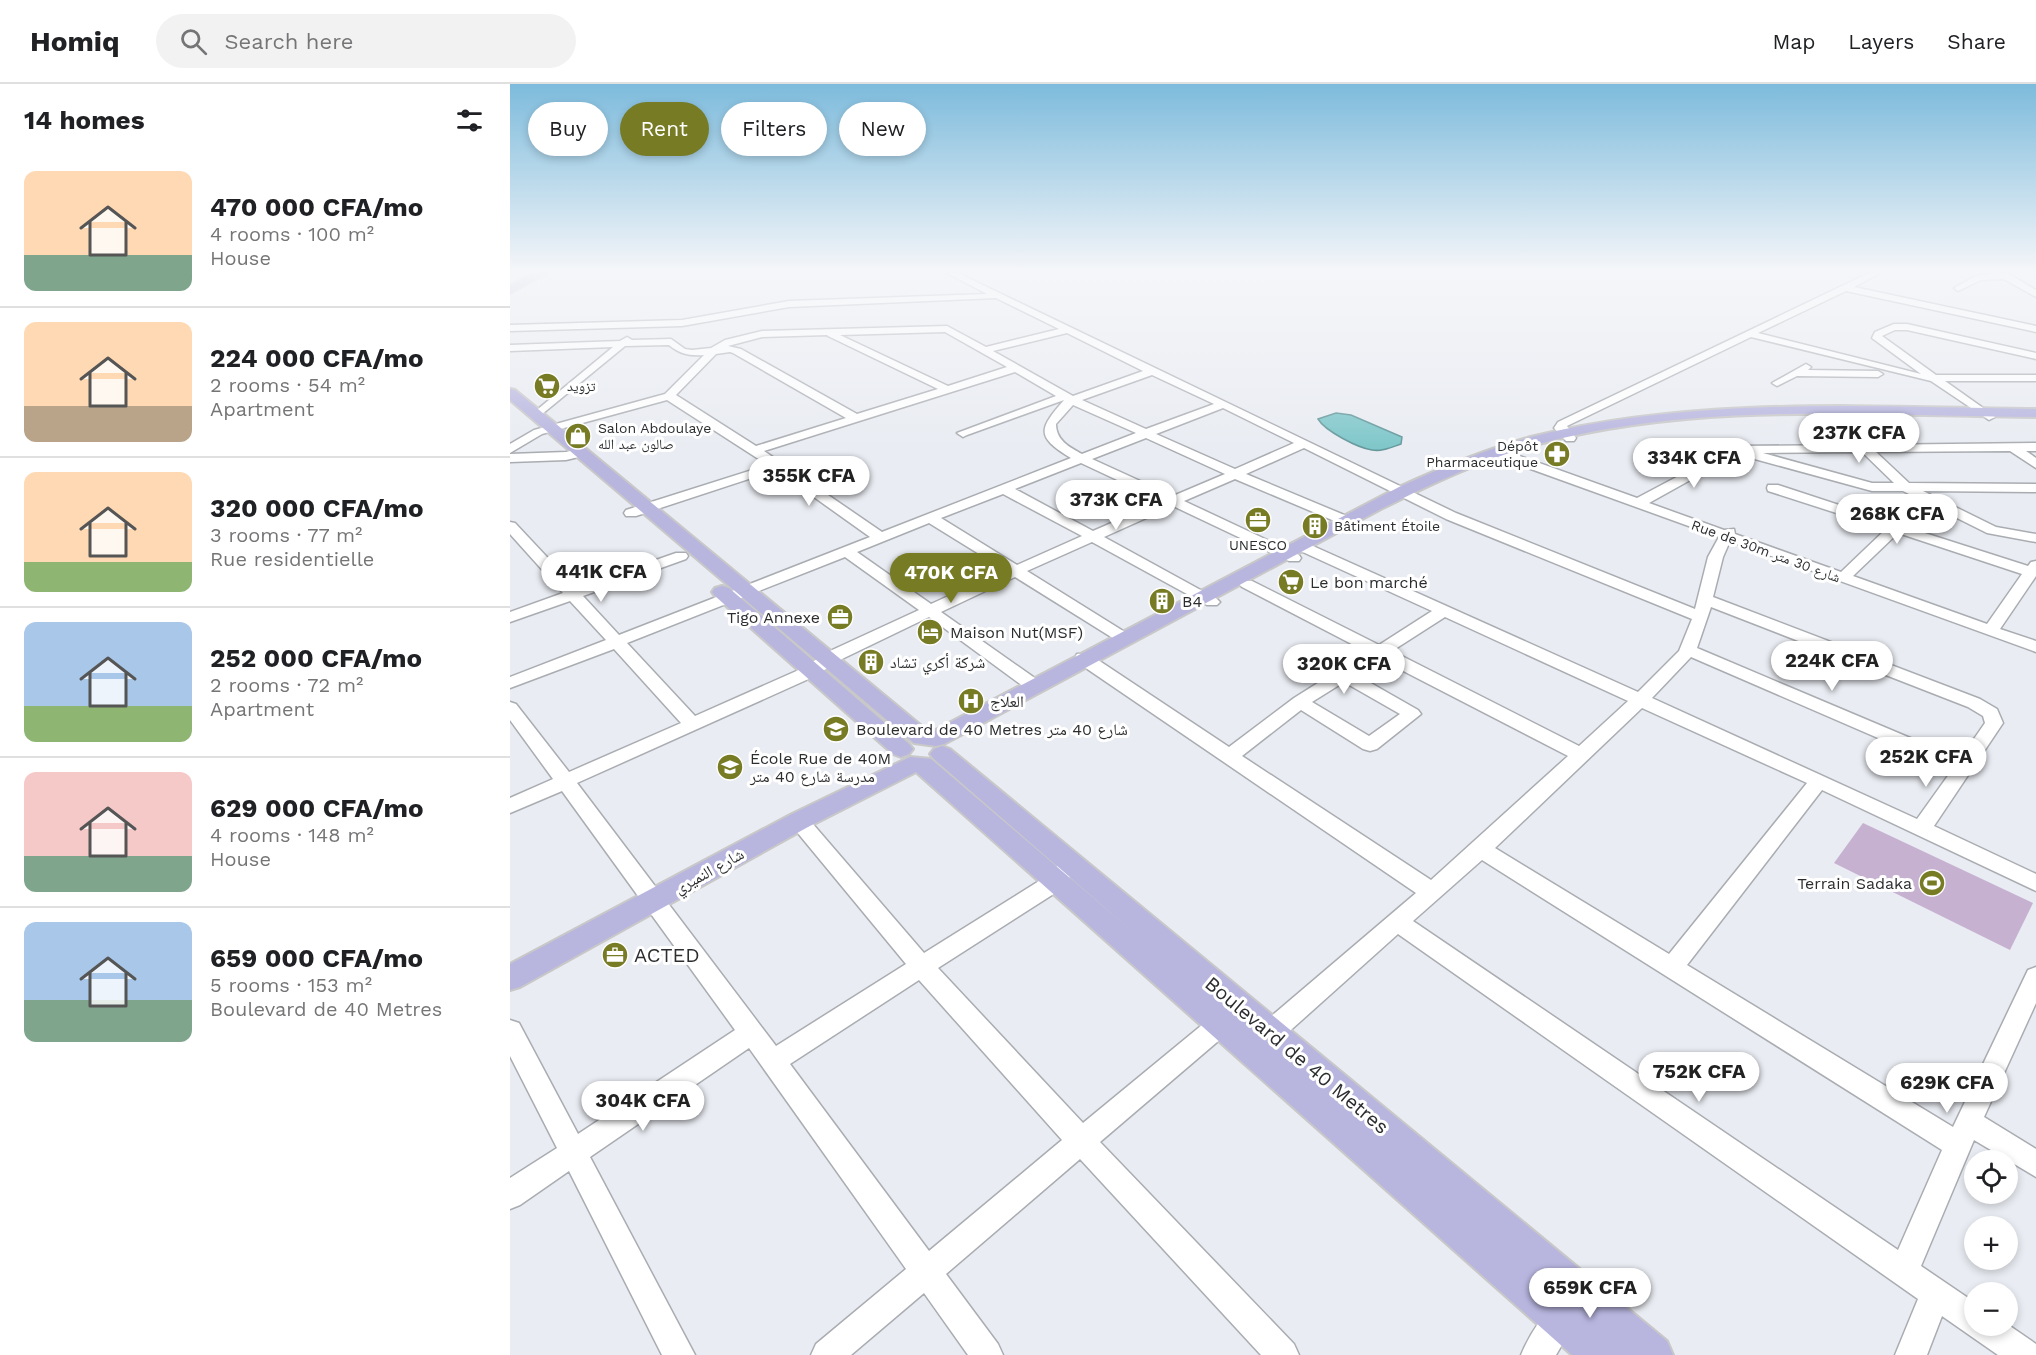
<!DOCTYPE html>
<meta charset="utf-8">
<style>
body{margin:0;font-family:"Work Sans","Noto Naskh Arabic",sans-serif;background:#f2f2f2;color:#202124;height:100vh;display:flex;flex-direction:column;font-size:22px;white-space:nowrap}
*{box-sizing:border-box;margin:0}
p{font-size:20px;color:#757577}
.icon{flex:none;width:33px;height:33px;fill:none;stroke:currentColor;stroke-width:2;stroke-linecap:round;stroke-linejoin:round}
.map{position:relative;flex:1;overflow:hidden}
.sheet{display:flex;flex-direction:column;background:#fff;width:510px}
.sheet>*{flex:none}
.hud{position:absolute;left:18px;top:18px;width:570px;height:54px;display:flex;gap:12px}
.buttons{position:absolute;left:1454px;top:1066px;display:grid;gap:12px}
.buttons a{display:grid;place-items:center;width:54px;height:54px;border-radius:50%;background:#fff;box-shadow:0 3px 9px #0003;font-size:30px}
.price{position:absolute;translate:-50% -51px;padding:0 14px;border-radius:21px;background:#fff;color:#222;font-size:20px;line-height:39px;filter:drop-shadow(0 2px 3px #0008)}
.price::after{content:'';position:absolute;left:50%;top:36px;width:18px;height:14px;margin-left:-9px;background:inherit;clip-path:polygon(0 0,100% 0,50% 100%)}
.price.active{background:#767b24;color:#fff}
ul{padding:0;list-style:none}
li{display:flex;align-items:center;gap:18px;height:150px;padding:0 24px}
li+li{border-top:2px solid #e0e0e0}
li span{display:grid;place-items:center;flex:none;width:168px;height:120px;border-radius:12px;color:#555}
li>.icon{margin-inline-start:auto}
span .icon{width:72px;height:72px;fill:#fffc;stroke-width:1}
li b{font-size:26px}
h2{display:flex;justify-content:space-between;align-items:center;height:72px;padding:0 24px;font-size:26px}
.pill{padding:0 21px;border-radius:27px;background:#fff;box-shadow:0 3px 9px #0003;font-size:21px;line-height:54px}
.pill.active{background:#767b24;color:#fff}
header{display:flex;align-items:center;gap:36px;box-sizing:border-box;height:84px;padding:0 30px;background:#fff;border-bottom:2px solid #e0e0e0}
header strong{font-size:28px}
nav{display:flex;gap:33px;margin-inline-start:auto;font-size:21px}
.search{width:420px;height:54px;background:#f2f2f2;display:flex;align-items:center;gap:15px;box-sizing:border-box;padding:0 21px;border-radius:33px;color:#757577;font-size:22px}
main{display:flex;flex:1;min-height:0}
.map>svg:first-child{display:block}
.green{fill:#c7b1d1}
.water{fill:#7dc6c9;stroke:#64989b;stroke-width:1.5}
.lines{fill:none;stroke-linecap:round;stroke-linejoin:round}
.minor-casing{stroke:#a9acb1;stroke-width:3}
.major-casing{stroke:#c8c8c9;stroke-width:4}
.minor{fill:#fff;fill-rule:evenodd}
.major{fill:#b8b5df;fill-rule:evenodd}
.labels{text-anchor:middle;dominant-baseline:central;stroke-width:6;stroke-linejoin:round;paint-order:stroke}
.far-poi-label{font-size:14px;fill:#2b2d2f;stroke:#fff;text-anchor:start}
.far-street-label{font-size:14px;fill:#2b2d2f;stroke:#fff}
.poi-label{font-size:16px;fill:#2b2d2f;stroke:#fff;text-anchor:start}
.street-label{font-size:16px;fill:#2b2d2f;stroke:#fff}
.near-poi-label{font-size:20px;fill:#2b2d2f;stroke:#fff;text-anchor:start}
.near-street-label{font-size:20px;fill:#2b2d2f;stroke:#fff}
</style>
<header>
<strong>Homiq</strong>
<div class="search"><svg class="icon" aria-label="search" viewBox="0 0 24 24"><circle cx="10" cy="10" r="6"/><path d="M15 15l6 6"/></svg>Search here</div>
<nav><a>Map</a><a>Layers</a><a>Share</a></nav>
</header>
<main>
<section class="sheet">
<h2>14 homes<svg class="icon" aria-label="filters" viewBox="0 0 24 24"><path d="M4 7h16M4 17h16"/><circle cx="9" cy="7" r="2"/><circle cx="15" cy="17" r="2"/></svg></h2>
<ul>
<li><span style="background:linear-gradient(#ffd9b3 70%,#7fa58c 0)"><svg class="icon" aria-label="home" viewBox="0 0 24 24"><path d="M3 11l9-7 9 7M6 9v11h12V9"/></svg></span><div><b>470 000 CFA/mo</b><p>4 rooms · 100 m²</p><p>House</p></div></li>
<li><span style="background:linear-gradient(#ffd9b3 70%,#b9a48a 0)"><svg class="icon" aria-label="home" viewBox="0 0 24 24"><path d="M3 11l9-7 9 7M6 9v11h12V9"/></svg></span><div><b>224 000 CFA/mo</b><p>2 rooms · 54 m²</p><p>Apartment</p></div></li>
<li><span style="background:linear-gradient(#ffd9b3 75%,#8fb573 0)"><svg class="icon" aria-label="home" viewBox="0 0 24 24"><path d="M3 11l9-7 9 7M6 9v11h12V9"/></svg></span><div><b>320 000 CFA/mo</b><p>3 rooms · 77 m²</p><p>Rue residentielle</p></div></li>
<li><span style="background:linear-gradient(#a9c7e8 70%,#8fb573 0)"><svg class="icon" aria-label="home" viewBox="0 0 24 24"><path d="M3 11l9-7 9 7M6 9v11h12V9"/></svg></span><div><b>252 000 CFA/mo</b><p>2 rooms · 72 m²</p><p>Apartment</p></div></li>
<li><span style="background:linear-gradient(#f6c9c9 70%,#7fa58c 0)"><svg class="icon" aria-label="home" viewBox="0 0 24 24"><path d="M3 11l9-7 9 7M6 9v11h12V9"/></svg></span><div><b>629 000 CFA/mo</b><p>4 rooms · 148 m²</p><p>House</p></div></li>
<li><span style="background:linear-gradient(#a9c7e8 65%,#7fa58c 0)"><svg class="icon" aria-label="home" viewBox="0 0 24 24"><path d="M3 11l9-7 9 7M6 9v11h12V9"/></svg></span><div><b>659 000 CFA/mo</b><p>5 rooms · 153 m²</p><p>Boulevard de 40 Metres</p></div></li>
</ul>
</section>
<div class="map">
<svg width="1526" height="1271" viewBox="0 0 1526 1271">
<rect width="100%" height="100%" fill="#e9ecf2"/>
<!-- green -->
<polygon class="green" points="1353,739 1523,819 1500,866 1324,779"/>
<!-- water -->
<path class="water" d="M826,329L841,331L892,353L891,360C882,363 872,368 862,366C848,364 815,347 808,335Z"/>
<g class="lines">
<defs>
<g id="minor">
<path d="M437,189H448L946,429L1185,525L1198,473L1209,453L982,371V365H990L1127,414L1225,362L1345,361L1314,327L1320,324L1324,325L1358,361L1526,359V367H1516L1526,374V384L1500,367L1366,368L1399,399L1526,400V408L1413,407L1486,443L1526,450V458L1477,449L1419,420L1396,443L1518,482L1521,478L1526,477V492L1490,545L1526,557V568L1220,457L1213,473L1203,513L1470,615L1487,625L1493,639L1424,742L1526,790V807L1312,706L1177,881L1443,1043L1518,886L1526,883V919L1474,1033L1526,1065V1093L1464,1056L1411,1182L1464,1218V1242H1497V1240L1526,1260V1271H1488L1432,1232L1417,1271H1385L1408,1215L888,850L763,962L754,965L745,962L742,954L745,946L906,809L567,578L565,574L567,570H579L719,663L784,614L857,568L732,503L729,500L732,497H742L869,561L922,527L784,464L782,461L784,458H794L1128,608L1169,567L1182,535L936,435L794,364L736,390L851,438L853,441L851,444H841L725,395L674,417L789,471L791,474L789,477H779L663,422L594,453L707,515L710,518L707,521H697L582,458L517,487L618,550L620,553L618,556H606L505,493L431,528L529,597L532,601L529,605H517L419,533L332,575L303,593L67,699L266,962L396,880L282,742L279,737L282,732L289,730L296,732L414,869L537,792C544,783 548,779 560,782L563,788L553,804L428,884L573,1039L709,927L718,924L727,927L730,934L727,941L590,1058L784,1260L789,1271H751L570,1075L436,1190L488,1260L493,1271H458L414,1209L341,1271H301L306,1260L396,1185L239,964L80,1073L185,1271H152L59,1087L10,1121L0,1125V1094L47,1064L0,972V936L9,939L68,1050L225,946L52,707L0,729V714L43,695L0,636V618L6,620L59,688L171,639L104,565L0,604V593L96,556L60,517L0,538V528L53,509L0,450V438L5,439L66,504L166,469H176L178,472L176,475L73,512L109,551L360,453L266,386L126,432H116L114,429L116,426L258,381L157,316L32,350L0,369V360L24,346L155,310L194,271C179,272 170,270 159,261L115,262L26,335L20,332L22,330L103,263L0,267V261L110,257L117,253L122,256L161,255L175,265L182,266L201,264L215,256L252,247L437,242L476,263L549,245L486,214L279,223L172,242L0,247V241L172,236L279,217L477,210ZM435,248L497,283L438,302L330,251ZM557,249L633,287L563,312L483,267ZM317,251L318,252L428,305L347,330L231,265L218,262L252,253ZM220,268L223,269L336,334L246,362L166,311L206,270ZM505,288L546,312L447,349L453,353L457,351L554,316C530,344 524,352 561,374L372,448L254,367ZM642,291L704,320L636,345L572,316ZM563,321L626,349L572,370C559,363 546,356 546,340ZM713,324L784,359L725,385L646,350ZM636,354L715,390L663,412L582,375ZM1352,368L1384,399H1362L1253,369ZM1240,369L1241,374L1362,407H1393L1409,415L1384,439L1268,401H1258L1257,404L1258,407L1376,445L1331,488L1225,450L1224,445L1214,446L1139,419L1227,370ZM571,379L652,417L583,447L505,405ZM493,410L572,452L507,481L431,434ZM419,439L495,486L421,520L347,468ZM1388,449L1512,490L1477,540L1343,492ZM335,473L409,526L320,567L291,585L185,632L117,559ZM1201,523L1458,623L1473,632L1475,639L1450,675L1187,564ZM935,533L1118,617L1069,662L882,567ZM1181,573L1442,686L1407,735L1142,614ZM870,575L1058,672L921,796L732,672L791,626L853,665L860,667L867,665L911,630L908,626L845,590ZM834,598L890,630L859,652L802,618ZM1132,624L1297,699L1159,870L985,764ZM972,776L1432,1066L1388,1166L903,837ZM409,896L552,1056L419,1167L280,980Z"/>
<polygon points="1359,189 1370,189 1344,203 1526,242 1526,248 1336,207 1248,249 1411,290 1362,254 1365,248 1384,240 1397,240 1526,269 1526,275 1397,246 1385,246 1372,252 1426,291 1526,291 1526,297 1435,297 1483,331 1485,333 1479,336 1421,297 1241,253 1057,342 1066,354 1064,357 1056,357 1044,344 1048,338"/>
<polygon points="1486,189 1497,189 1526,206 1526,213 1494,195 1471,196 1448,207 1444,204 1466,192"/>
<polygon points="1296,280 1301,283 1298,286 1368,287 1373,290 1368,293 1287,292 1267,302 1262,299"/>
<polygon points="69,365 75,369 73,372 56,376 0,378 0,370 56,368"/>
<path d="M1053,1218L1064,1222L1068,1233L1046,1271H1011C1019,1252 1034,1225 1053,1218Z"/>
</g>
<g id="major">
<polygon points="23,189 37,189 0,209 0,202"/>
<path d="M0,305L5,306L420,649L889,403C933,383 978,364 1025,352C1189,312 1359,323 1526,325V333C1362,332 1189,317 1029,360C973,375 921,400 869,426L434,660L426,662L404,659L0,316Z"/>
<polygon points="212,502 219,504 399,660 403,665 399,670 391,673 383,670 205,512 202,508 205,504"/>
<polygon points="432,662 440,665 1157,1257 1163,1271 1062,1271 406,688 298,743 10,903 0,906 0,880 280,731 400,673 421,675 630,854 424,675 420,670 424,665"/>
</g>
</defs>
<!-- minor casing -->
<use href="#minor" class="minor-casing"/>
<!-- major casing -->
<use href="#major" class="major-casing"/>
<!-- minor -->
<use href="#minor" class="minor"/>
<!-- major -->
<use href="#major" class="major"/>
</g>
<!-- sky -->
<linearGradient id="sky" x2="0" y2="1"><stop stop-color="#7dbbdc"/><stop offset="0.51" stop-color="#f5f6f9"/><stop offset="1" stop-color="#f5f6f9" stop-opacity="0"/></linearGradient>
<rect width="1526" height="367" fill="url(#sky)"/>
<!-- icons -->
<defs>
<symbol id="supermarket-disc" viewBox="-11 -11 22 22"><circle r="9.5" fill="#767b24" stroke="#fff"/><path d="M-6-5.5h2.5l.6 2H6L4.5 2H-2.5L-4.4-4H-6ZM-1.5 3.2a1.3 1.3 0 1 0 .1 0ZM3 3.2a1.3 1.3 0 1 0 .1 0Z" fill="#fff"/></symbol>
<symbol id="shop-disc" viewBox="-11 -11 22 22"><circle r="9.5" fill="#767b24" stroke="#fff"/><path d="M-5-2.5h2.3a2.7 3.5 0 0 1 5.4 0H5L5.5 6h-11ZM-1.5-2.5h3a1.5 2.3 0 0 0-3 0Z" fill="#fff"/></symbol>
<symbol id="pharmacy-disc" viewBox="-11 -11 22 22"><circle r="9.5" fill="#767b24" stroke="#fff"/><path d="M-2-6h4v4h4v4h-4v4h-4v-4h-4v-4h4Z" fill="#fff"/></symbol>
<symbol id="office-disc" viewBox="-11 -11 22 22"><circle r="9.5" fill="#767b24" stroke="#fff"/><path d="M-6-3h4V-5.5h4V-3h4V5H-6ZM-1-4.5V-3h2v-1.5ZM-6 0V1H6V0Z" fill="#fff"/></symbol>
<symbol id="building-disc" viewBox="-11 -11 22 22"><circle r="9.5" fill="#767b24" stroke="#fff"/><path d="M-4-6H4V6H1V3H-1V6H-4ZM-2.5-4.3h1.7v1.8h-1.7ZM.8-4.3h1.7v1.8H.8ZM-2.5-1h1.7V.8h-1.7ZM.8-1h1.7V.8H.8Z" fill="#fff"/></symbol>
<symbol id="hotel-disc" viewBox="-11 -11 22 22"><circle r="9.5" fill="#767b24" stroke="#fff"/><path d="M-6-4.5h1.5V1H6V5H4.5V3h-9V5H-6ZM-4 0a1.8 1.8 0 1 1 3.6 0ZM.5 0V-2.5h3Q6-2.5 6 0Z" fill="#fff"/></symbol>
<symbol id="hospital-disc" viewBox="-11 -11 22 22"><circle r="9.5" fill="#767b24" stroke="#fff"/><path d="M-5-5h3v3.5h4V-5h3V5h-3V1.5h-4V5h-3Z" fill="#fff"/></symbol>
<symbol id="school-disc" viewBox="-11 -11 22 22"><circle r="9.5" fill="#767b24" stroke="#fff"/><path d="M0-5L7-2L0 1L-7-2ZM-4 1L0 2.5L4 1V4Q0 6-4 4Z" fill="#fff"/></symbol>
<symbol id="stadium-disc" viewBox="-11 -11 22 22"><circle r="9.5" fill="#767b24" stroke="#fff"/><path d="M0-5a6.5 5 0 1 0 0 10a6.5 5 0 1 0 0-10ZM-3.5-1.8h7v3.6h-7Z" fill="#fff"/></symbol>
</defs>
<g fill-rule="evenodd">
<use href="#supermarket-disc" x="22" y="287" width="30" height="30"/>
<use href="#shop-disc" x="53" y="337" width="30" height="30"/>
<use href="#pharmacy-disc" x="1032" y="355" width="30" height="30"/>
<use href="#office-disc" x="733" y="421" width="30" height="30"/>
<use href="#building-disc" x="790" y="427" width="30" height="30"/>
<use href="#supermarket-disc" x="766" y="483" width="30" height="30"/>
<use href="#building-disc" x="637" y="502" width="30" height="30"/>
<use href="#office-disc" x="315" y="518" width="30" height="30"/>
<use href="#hotel-disc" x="405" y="533" width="30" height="30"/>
<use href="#building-disc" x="346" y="563" width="30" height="30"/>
<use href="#hospital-disc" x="446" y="602" width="30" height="30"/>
<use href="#school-disc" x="311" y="630" width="30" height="30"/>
<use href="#school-disc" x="205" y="668" width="30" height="30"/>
<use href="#stadium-disc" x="1407" y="784" width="30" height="30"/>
<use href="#office-disc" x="90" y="856" width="30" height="30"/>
</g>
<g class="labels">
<!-- far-poi labels -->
<g class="far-poi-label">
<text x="57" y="302">تزويد</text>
<text x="88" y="344">Salon Abdoulaye<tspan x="88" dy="16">صالون عبد الله</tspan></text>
<text x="1028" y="362" text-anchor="end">Dépôt<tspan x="1028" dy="16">Pharmaceutique</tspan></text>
<text x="824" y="442">Bâtiment Étoile</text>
<text x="748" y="461" text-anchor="middle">UNESCO</text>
</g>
<!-- far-street labels -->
<g class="far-street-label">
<text transform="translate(1256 467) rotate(20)">Rue de 30m شارع 30 متر</text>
</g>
<!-- poi labels -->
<g class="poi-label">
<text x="800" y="498">Le bon marché</text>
<text x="672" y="517">B4</text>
<text x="310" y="533" text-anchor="end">Tigo Annexe</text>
<text x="440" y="548">Maison Nut(MSF)</text>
<text x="380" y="578">شركة أكري تشاد</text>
<text x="480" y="617">العلاج</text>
<text x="346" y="645">Boulevard de 40 Metres شارع 40 متر</text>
<text x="240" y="674">École Rue de 40M<tspan x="240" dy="18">مدرسة شارع 40 متر</tspan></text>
<text x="1402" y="799" text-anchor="end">Terrain Sadaka</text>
</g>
<!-- street labels -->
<g class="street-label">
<text transform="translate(199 787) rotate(-29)">شارع النميري</text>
</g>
<!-- near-poi labels -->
<g class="near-poi-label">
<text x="124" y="871">ACTED</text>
</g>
<!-- near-street labels -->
<g class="near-street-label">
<text transform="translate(787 971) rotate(40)">Boulevard de 40 Metres</text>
</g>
</g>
</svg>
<div class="buttons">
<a><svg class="icon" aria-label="locate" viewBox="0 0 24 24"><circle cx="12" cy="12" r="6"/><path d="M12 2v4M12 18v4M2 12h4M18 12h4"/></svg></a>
<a>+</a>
<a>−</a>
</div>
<b class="price" style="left:1349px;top:380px">237K CFA</b>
<b class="price" style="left:1184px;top:405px">334K CFA</b>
<b class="price" style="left:299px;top:423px">355K CFA</b>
<b class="price" style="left:606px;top:447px">373K CFA</b>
<b class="price" style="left:1387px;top:461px">268K CFA</b>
<b class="price" style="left:91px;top:519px">441K CFA</b>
<b class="price active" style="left:441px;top:520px">470K CFA</b>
<b class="price" style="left:1322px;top:608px">224K CFA</b>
<b class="price" style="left:834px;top:611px">320K CFA</b>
<b class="price" style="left:1416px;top:704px">252K CFA</b>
<b class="price" style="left:1189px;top:1019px">752K CFA</b>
<b class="price" style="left:1437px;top:1030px">629K CFA</b>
<b class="price" style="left:133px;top:1048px">304K CFA</b>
<b class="price" style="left:1080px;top:1235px">659K CFA</b>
<div class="hud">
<a class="pill">Buy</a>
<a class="pill active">Rent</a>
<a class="pill">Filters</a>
<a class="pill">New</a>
</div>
</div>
</main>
